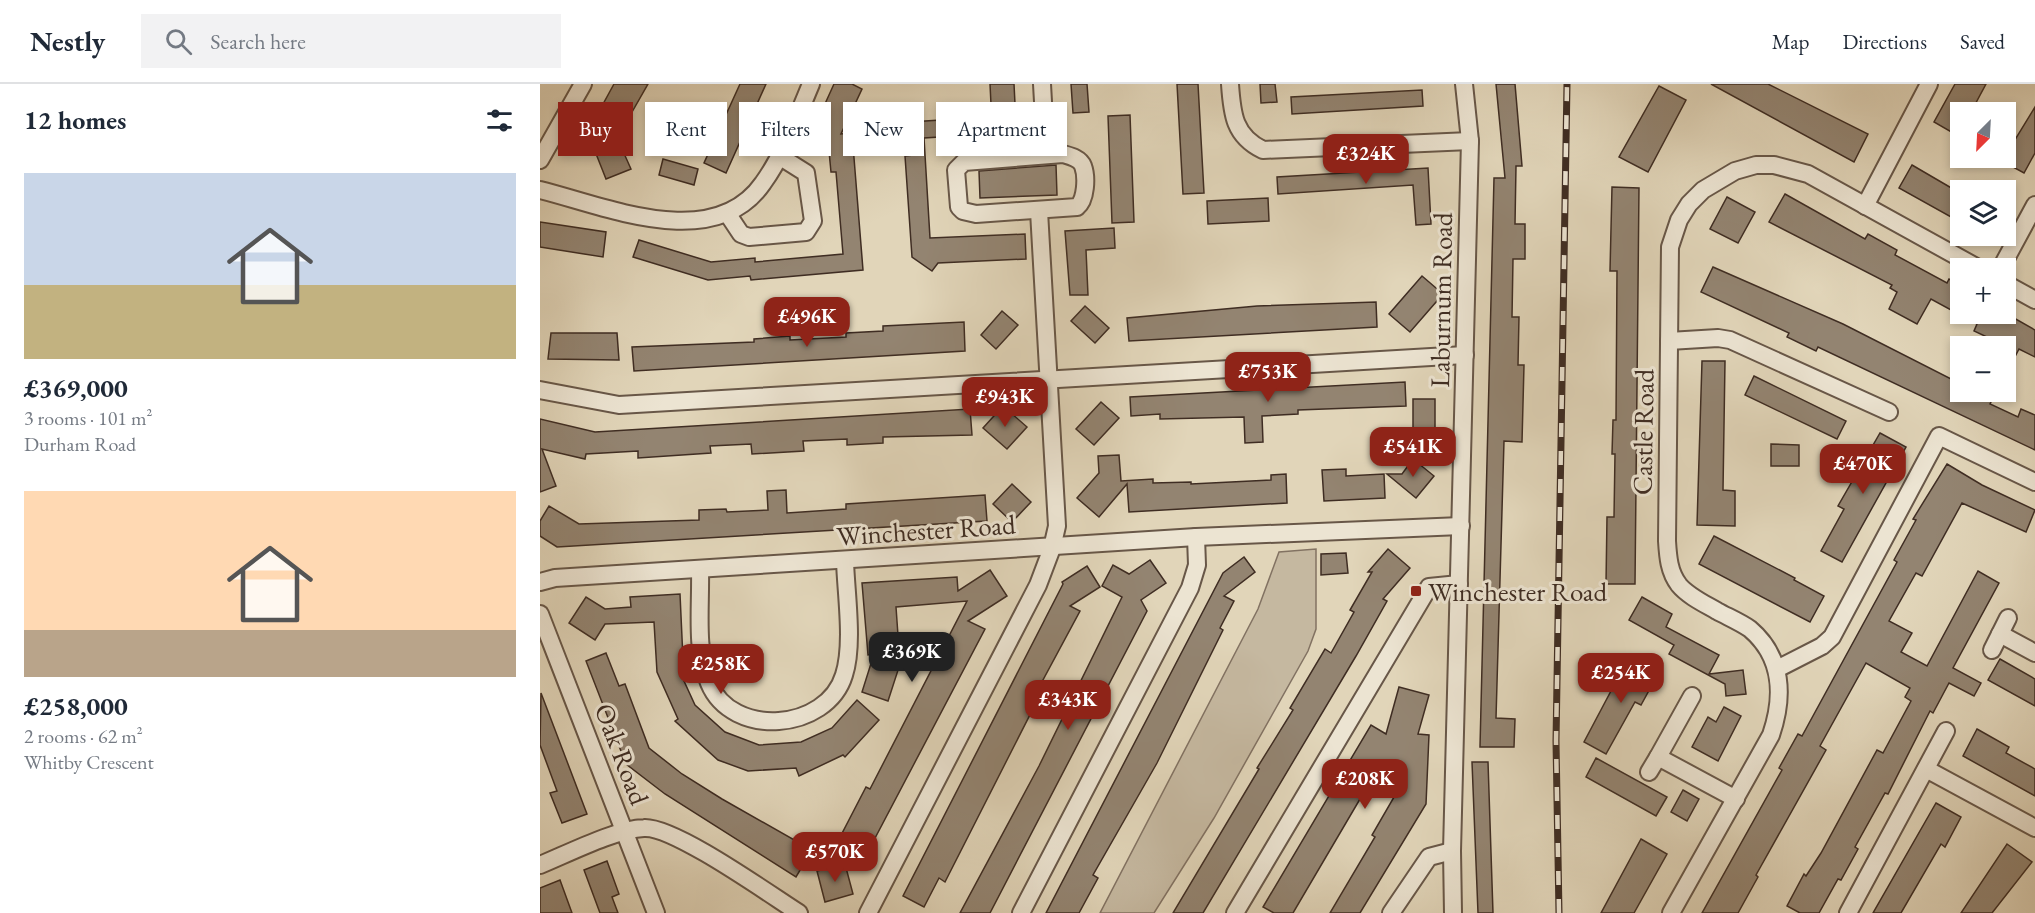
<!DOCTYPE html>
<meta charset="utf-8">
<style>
body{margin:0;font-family:"EB Garamond",serif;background:#f2f2f3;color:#1f2937;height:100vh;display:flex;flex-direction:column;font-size:22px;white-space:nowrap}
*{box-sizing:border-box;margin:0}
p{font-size:20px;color:#747a83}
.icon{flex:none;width:33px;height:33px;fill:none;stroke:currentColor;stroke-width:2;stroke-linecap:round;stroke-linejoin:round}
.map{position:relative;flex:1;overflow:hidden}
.drawer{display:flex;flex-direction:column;background:#fff;width:540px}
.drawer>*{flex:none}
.banner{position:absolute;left:18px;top:18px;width:570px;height:54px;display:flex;gap:12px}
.needle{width:39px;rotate:204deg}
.fabs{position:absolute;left:1410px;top:18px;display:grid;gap:12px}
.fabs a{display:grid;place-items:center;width:66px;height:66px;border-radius:0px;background:#fff;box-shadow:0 3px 9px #0003;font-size:30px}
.price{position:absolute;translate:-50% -51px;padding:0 14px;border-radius:12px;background:#8f2418;color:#fff;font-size:20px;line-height:39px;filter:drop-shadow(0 2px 3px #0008)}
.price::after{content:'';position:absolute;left:50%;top:36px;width:18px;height:14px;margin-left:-9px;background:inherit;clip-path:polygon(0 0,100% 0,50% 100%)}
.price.current{background:#222;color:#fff}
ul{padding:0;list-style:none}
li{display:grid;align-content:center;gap:12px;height:318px;padding:0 24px}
li span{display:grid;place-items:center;height:186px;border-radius:0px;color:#555}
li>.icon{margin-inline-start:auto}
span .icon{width:108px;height:108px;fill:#fffc;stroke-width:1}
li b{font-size:26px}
h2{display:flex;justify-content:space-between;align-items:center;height:72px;padding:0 24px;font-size:26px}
.chip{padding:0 21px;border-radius:0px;background:#fff;box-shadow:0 3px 9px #0003;font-size:21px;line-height:54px}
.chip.current{background:#8f2418;color:#fff}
header{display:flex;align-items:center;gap:36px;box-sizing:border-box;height:84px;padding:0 30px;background:#fff;border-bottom:2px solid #e0e1e3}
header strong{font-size:28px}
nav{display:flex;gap:33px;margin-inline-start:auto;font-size:21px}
.search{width:420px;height:54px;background:#f2f2f3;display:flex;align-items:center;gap:15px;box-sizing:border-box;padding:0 21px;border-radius:0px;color:#747a83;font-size:22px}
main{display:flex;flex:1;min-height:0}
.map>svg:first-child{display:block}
.green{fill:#c5b8a0;stroke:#827262;stroke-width:1.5}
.building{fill:#938471;stroke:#3f2d23;stroke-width:1.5}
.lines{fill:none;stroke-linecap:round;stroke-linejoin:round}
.minor-casing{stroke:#685748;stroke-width:20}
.minor{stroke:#ece4d2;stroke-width:16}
.rail-casing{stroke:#3f2d23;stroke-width:7}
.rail{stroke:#ece4d2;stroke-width:4.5;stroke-dasharray:14;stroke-linecap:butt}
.poi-dot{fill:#8f2418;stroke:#ece4d2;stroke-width:2}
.labels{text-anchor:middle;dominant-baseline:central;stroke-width:6;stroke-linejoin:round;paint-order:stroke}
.street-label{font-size:27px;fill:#3f2d23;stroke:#ece4d2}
.poi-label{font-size:27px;fill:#3f2d23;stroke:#ece4d2;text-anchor:start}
</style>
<header>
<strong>Nestly</strong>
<div class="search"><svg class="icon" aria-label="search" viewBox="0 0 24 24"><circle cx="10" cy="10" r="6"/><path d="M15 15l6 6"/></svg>Search here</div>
<nav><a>Map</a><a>Directions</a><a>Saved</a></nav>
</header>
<main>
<section class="drawer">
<h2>12 homes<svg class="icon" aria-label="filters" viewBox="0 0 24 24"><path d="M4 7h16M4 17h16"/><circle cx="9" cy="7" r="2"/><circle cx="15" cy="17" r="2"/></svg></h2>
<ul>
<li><span style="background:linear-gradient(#c9d6e8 60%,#c2b280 0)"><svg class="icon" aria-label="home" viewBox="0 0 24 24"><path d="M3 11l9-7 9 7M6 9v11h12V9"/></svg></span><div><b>£369,000</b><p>3 rooms · 101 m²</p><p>Durham Road</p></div></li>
<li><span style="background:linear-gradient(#ffd9b3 75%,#b9a48a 0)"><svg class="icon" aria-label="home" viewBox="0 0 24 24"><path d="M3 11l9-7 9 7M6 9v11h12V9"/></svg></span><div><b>£258,000</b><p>2 rooms · 62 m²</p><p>Whitby Crescent</p></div></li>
</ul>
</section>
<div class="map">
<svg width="1495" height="829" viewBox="0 0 1495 829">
<rect width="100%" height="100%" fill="#e1d5b9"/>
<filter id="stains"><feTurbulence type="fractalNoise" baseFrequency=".00333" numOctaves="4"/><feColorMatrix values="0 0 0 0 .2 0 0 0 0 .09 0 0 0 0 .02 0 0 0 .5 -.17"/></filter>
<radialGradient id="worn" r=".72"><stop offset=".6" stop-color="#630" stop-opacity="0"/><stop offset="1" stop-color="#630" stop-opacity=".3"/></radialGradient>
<!-- green -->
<polygon class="green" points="776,465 776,545 768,567 674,734 614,829 560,829 718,525 739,468"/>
<!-- building -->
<g class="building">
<polygon points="74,0 108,0 92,28 78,20 70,38 91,85 66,95 47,47 67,39 56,33"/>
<polygon points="200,0 226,0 186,89 164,79"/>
<polygon points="294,0 312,0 322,5 301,50 312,49 323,186 211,196 210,192 168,196 93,173 99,156 171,178 215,174 215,178 303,170 296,88 291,88 286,36 279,33"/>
<polygon points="450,0 474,0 476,40 452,41"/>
<polygon points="531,0 547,0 549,28 533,29"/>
<polygon points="637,0 658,0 664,109 643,110"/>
<polygon points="720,0 735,0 737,18 721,19"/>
<polygon points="956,0 975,0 982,82 976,82 975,140 985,140 985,175 973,175 972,233 979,233 978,281 984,281 982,358 964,357 956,634 975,635 974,663 940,663 954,94 965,94"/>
<polygon points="1171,0 1228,0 1328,50 1314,78"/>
<polygon points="1415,0 1446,0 1431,28 1420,28 1420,53 1394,38"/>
<polygon points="1119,2 1146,16 1108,88 1079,73"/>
<polygon points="882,6 883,22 752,30 751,13"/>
<polygon points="1495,23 1495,69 1484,89 1462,77"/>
<polygon points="590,31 594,138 572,139 568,32"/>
<polygon points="447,33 447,50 384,54 390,154 485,150 486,175 398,179 392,187 372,173 365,72 373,71 370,38"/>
<polygon points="123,75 158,85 154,101 119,91"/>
<polygon points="516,81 517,111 440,114 439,87"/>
<polygon points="1372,81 1420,109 1420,138 1359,104"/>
<polygon points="888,84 891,140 876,141 873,101 738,110 737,93"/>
<polygon points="1072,103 1099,104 1095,500 1066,500 1067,433 1074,433 1075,370 1072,370 1073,336 1076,336 1077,187 1070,187"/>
<polygon points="1245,110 1325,155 1328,150 1357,166 1355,171 1407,199 1409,195 1420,201 1420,230 1467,230 1495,246 1495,273 1479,265 1466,290 1466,262 1434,247 1437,240 1391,215 1377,240 1349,225 1357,208 1350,204 1352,201 1229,138"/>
<polygon points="1187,113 1215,128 1198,159 1170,145"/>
<polygon points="728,114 729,137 668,140 667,117"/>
<polygon points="0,138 66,148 63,173 0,163"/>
<polygon points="574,144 575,164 546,166 548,211 530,211 525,147"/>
<polygon points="1173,183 1303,240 1411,295 1420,274 1420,308 1456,308 1450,320 1478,333 1481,325 1495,331 1495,366 1278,263 1276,267 1247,253 1249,249 1161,208"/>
<polygon points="882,192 903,210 870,248 849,230"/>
<polygon points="836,218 837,243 589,257 587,234 717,222"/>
<polygon points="545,222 569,244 555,259 531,237"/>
<polygon points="462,227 478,241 456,265 441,251"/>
<polygon points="424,238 425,267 94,287 92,263 214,258 214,255 250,252 250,256 306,253 306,249 343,247 343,242"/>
<polygon points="11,249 77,249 79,276 8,275"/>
<polygon points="1162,277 1185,277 1183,406 1195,407 1195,442 1157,441"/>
<polygon points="1214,292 1306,337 1297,355 1205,311"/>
<polygon points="865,298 866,322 758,326 758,330 722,332 723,358 705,359 704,333 620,335 620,330 591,332 590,313"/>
<rect x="873" y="315" width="22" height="50"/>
<polygon points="561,318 579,334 554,361 536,345"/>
<polygon points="463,322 487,343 467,365 443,344"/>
<polygon points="430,325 432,351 343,353 343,359 307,361 307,355 263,357 264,367 212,370 211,360 170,362 171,369 98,374 98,367 46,370 45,375 2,365 16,402 0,408 0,335 55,348"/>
<polygon points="1340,349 1366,363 1302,478 1281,467 1304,425 1298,422"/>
<polygon points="1231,360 1259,361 1259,382 1231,382"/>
<polygon points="579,371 581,397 613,395 613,399 651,398 651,400 731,396 731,391 746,390 747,419 589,428 587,400 559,433 537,414 559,389 558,372"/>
<polygon points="873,375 894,392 876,414 847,390 862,390"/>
<polygon points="1407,380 1442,401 1495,426 1486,448 1422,419 1382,492 1376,489 1349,537 1372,549 1361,568 1387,582 1438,487 1459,499 1413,584 1441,599 1434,612 1409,599 1393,629 1390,627 1348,710 1345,709 1315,763 1318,765 1301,796 1298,795 1279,829 1260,829 1247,822 1264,790 1266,792 1281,769 1337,666 1343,669 1371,617 1365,613 1370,604 1326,579 1280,662 1286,666 1216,791 1218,793 1198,829 1162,829 1242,686 1239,684 1258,650 1262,652 1357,478 1354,476 1376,436 1373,435"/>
<polygon points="806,385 806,392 844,390 845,414 784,417 782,386"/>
<polygon points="472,400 491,418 472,438 453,420"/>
<polygon points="246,406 247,429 306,425 306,420 445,411 447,437 17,463 0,452 0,437 9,422 39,440 159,436 159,426 186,425 187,428 228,426 227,407"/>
<polygon points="1174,452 1255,494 1254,496 1284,512 1270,538 1159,480"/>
<polygon points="848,465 870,484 843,515 847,517 816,572 663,829 633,829 719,685 717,684 753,626 750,624 785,565 791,569 814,528 810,526 832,488 828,488"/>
<polygon points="806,469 808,489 781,491 781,470"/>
<polygon points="704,473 715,488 684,512 694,517 680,544 683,546 617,679 553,791 558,794 539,829 506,829 683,489"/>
<polygon points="610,476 626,499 601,516 607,527 450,829 420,829 499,682 582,513 562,502 573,481 589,490"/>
<polygon points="547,482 560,503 530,522 540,527 496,609 500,611 405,798 399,794 384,823 363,812 523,500 522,498"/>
<polygon points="450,486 467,512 428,537 445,545 324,775 296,761 326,703 330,705 427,517 356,523 360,580 348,617 322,608 334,570 328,571 322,499 417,493 418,507"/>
<polygon points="140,510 144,597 155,621 185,648 219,661 261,658 292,644 317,616 339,636 305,673 303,671 259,692 256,684 208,687 178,676 135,637 138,635 117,588 114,538 65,540 55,556 29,539 46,513 65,525 91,523 90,513"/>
<polygon points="1102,513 1132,530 1126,543 1179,571 1169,590 1203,586 1206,610 1186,612 1185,600 1129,570 1134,561 1089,536"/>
<polygon points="66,569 79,602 85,600 109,664 142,690 182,715 272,766 256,793 125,710 86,680 46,577"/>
<polygon points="1089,573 1118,590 1101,621 1095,618 1066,670 1044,658"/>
<polygon points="1460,575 1495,595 1495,622 1448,596"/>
<polygon points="859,603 889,611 878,650 889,651 886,720 820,829 790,829 835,753 832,751 861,701 861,687 840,681 753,829 734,829 723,823 831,641 846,650"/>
<polygon points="1,609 47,730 22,739 10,709 17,707 0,661"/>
<polygon points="1184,623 1201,632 1178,677 1152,663 1168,633 1176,638"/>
<polygon points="1437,645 1469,663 1466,669 1495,685 1495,712 1423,672"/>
<polygon points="1056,674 1127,713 1116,732 1046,693"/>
<polygon points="932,678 948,678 953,829 938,829"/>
<polygon points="1143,706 1159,715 1147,737 1131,728"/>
<polygon points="1396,719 1421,733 1405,763 1401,760 1361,829 1333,829"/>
<polygon points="1101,755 1127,770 1094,829 1061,829"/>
<polygon points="1467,760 1492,778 1452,829 1421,829"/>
<polygon points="67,777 79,810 72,813 78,829 60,829 44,786"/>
<polygon points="305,780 313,810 285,818 277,787"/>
<polygon points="20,796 32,829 0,829 0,804"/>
</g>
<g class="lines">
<defs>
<g id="minor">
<polyline points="502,0 506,71"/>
<path d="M690,0C692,30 694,52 723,66L930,57"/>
<path d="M523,70C530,72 540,74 543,82C547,93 546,116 537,123L436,130L423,127L419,123L416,86L424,78Z"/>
<polyline points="0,76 43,0"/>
<path d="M0,106C65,122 174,170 223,99C244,70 257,33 271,0"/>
<polyline points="1325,122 1389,0"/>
<polyline points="187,129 201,150 209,153 266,148 273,137 266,89 239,72"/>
<polyline points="1461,184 1495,121"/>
<polyline points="1466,200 1495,216"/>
<polyline points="1129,257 1178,254 1190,256 1349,328"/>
<polyline points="0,306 79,321 925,271"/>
<path d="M160,486C161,522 155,565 169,599C192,655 287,647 304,591C314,560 306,510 305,477"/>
<polyline points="0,498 15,494 656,453 921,442"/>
<polyline points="0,530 116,829"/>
<polyline points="1460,550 1495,569"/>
<polyline points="1452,566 1468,534"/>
<polyline points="1237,585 1282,562 1292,553 1399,352 1495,398"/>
<polyline points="1152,612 1118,673 1196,715"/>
<polyline points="1386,685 1495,744"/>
<polyline points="1109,688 1118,673"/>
<path d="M0,781C27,770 76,745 104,744C134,742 229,810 259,829"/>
<polyline points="328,829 498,501 512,464 517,442 499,127"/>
<polyline points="481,829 650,504 657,481 656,453"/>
<polyline points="695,829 889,503 919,500"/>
<polyline points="851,829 889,773 912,767"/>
<polyline points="913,829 912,767 930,57 924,0"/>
<path d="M1131,829L1231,651C1244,613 1243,573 1210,545C1200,538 1188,533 1177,527C1165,520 1148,512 1139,501C1129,488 1128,473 1127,457L1130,163L1139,136L1149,120L1163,106L1195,87L1216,81H1234L1268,90L1438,184"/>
<polyline points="1308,829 1406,647"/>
</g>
</defs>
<!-- minor casing -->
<use href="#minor" class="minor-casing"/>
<!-- minor -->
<use href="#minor" class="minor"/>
<defs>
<polyline id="rail" points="1019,829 1016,657 1027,0"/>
</defs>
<!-- rail casing -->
<use href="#rail" class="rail-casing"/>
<!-- rail -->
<use href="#rail" class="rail"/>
</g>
<!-- markers -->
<rect class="poi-dot" x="870" y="501" width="12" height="12" rx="3"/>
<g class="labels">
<!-- street labels -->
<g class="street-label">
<text transform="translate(901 216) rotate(-89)">Laburnum Road</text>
<text transform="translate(1103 348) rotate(-89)">Castle Road</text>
<text transform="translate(386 446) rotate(-4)">Winchester Road</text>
<text transform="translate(82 670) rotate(69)">Oak Road</text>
</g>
<!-- poi labels -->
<g class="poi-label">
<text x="888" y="507">Winchester Road</text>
</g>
</g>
<rect width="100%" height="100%" filter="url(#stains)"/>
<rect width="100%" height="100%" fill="url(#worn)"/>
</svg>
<div class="fabs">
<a><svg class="needle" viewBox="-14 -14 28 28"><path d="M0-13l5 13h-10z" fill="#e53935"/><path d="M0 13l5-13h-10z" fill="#747a83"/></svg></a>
<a><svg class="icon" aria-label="layers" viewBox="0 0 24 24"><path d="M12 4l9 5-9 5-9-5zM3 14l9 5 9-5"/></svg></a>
<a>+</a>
<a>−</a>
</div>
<b class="price" style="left:826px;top:101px">£324K</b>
<b class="price" style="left:267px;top:264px">£496K</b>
<b class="price" style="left:728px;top:319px">£753K</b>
<b class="price" style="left:465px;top:344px">£943K</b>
<b class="price" style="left:873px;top:394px">£541K</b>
<b class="price" style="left:1323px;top:411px">£470K</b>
<b class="price current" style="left:372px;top:599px">£369K</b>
<b class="price" style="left:181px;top:611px">£258K</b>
<b class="price" style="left:1081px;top:620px">£254K</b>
<b class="price" style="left:528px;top:647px">£343K</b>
<b class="price" style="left:825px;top:726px">£208K</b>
<b class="price" style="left:295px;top:799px">£570K</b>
<div class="banner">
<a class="chip current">Buy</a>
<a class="chip">Rent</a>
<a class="chip">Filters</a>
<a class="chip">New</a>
<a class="chip">Apartment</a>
</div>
</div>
</main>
